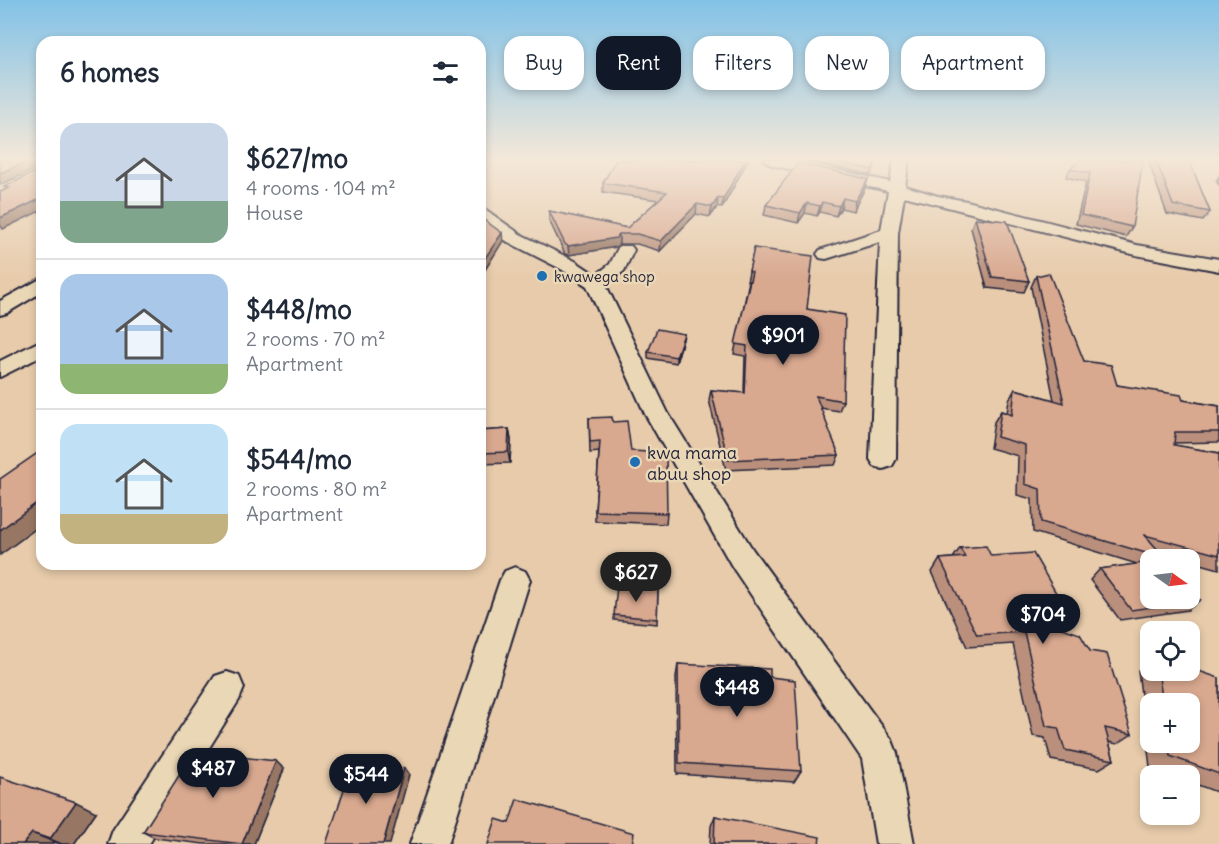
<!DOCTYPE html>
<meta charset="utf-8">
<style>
body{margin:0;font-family:Delius,sans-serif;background:#f6f6f7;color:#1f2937;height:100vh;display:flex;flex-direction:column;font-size:22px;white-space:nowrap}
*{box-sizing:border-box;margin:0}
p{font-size:20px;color:#747a83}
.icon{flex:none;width:33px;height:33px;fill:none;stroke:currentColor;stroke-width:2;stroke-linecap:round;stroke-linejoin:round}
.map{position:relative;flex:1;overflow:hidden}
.side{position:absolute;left:36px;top:36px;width:450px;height:534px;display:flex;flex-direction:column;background:#fff;border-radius:18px;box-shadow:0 3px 9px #0003}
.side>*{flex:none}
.top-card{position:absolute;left:504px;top:36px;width:570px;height:54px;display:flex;gap:12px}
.needle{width:39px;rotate:104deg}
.buttons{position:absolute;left:1140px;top:549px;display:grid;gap:12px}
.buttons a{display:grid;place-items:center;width:60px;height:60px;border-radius:12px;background:#fff;box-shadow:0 3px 9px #0003;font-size:30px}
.price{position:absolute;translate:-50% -51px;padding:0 14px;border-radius:21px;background:#111827;color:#fff;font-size:20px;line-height:39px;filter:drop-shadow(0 2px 3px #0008)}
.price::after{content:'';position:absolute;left:50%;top:36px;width:18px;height:14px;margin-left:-9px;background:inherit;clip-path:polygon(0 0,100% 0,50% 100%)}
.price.on{background:#222;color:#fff}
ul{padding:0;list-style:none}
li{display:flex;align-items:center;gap:18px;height:150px;padding:0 24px}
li+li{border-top:2px solid #e0e1e3}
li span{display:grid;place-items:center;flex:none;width:168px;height:120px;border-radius:18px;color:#555}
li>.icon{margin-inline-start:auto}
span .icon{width:72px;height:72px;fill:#fffc;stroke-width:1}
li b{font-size:26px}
h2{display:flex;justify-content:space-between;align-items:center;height:72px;padding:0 24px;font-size:26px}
.tag{padding:0 21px;border-radius:18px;background:#fff;box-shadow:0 3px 9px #0003;font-size:21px;line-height:54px}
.tag.on{background:#111827;color:#fff}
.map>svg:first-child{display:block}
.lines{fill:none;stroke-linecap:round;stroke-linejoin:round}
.street-casing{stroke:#22223b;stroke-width:4}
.street{fill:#ead7b5;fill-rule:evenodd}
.wall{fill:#ba907b;stroke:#22223b;stroke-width:1.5;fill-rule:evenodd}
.shaded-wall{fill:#977664;stroke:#22223b;stroke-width:1.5}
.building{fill:#d8a88f;stroke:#22223b;stroke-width:1.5}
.poi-dot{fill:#1f6fb2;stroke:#ead7b5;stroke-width:2}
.labels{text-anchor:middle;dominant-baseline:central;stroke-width:5;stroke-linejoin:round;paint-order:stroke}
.far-poi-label{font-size:15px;fill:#22223b;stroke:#ead7b5;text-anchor:start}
.poi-label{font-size:18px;fill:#22223b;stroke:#ead7b5;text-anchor:start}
</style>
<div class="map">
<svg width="1219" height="844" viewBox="0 0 1219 844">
<rect width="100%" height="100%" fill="#e7cbab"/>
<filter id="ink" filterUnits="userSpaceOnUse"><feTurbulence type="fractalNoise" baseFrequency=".0167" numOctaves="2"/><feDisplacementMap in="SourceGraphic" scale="12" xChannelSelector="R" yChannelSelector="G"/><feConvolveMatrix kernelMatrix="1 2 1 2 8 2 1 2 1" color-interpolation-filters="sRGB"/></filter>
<g filter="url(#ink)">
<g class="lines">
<defs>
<g id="street">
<polygon points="764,160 793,160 890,182 894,160 909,160 905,186 938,196 967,201 1137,245 1219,259 1219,271 1136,255 904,196 898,233 896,459 892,466 883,469 874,466 870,459 880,242 826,259 820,258 817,254 820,250 881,230 888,191 771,165"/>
<polygon points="480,209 486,210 520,234 575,261 596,275 610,264 619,246 631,246 634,250 624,271 606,285 668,413 753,550 892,740 897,753 914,844 876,844 862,759 733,568 645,414 587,286 561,269 508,242 480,222"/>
<polygon points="42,278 42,292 7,313 0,315 0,301"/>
<polygon points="42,340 42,356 0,377 0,361"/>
<polygon points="515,567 525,571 530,580 448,844 410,844 500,580 505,571"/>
<polygon points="227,672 239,676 244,688 239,700 149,844 108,844 113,830 215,676"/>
</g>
</defs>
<!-- street casing -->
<use href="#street" class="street-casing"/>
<!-- street -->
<use href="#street" class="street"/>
</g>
<!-- wall -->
<g class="wall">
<polygon points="616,160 748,160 722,208 717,207 710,217 696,214 660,251 637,244 619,244 616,247 569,255 565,254 549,220 549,211 627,228 658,200 603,192 603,183"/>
<polygon points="805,160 877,160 871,175"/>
<polygon points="1080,160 1132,227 1126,237 1076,224 1086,182 1066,177 1070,169"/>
<polygon points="1148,160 1189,160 1210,212 1203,221 1167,214"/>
<polygon points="1219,176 1219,185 1216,181"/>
<polygon points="868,179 865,188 853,211 841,208 836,216 820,212 817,216 805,213 798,223 764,215 766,205"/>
<polygon points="975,218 1029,281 1024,292 987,288 971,228"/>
<polygon points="754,248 807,309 843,401 839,411 820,408 839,455 835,465 726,470 709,400 711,390 744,393 745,356 734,354 749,281 747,281"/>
<polygon points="1036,276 1084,361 1117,385 1183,400 1219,406 1219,442 1174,443 1174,445 1219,453 1219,569 1190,561 1190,560 1186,560 1160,552 1166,560 1150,560 1150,598 1200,600 1188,610 1120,620 1090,580 1100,569 1137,564 1033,532 1032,499 1017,495 1018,456 990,448 994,422 1001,411 1007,413 1009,400 1015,389 1054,400 1031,287"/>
<polygon points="684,334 683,339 676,363 648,358 648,352"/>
<polygon points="589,418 613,422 667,513 666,524 595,521 595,511 599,452 590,453"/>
<polygon points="509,429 511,440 510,463 480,464 480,431"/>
<polygon points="960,548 991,556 1070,617 1060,628 1132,734 1117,744 1109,742 1114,760 1099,769 1051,760 1045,738 1033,736 1013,644 967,647 932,572 940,559 953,558"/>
<polygon points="658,590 657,624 614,620 614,615"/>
<path d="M1150,661V670H1190L1219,678V793L1190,782V776H1172L1150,767L1138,670ZM1150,704H1190V742H1150Z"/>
<polygon points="678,664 770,677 801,771 794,782 677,774 676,677"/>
<polygon points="284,769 254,844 204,844 155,838 143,832"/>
<polygon points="96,812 74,844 60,844 54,842 52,844 0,844"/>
<polygon points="715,816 819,844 710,844 711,826"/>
</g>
<!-- shaded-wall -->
<g class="shaded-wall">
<polygon points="30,160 40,160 42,166 0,185 0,173"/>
<polygon points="745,160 748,160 722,208 723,199"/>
<polygon points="868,179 865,188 853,211 855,201"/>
<polygon points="42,198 42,210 3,229 0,225 0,218"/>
<polygon points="718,198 717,207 710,217 712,207"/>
<polygon points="843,198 841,208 836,216 839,206"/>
<polygon points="822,202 820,212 817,216 820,206"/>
<polygon points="807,203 805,213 798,223 800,213"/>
<polygon points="697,204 696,214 660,251 661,241"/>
<polygon points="502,233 503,241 485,270 480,270 480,262"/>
<polygon points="619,234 619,244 616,247 569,255 568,246"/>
<polygon points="684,334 683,339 676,363 676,357"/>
<polygon points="509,429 511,440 510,463 508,452"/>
<polygon points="42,499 42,524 0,555 0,530"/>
<polygon points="276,761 284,769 254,844 242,844"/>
<polygon points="404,768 409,775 390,844 383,844"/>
<polygon points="76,802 96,812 74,844 62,844 50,839"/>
<polygon points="32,833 54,842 52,844 23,844"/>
</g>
<!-- building -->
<g class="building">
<polygon points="0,160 30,160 0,173"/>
<polygon points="38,160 42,160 42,198 0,218 0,192 9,188 4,187 37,171"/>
<polygon points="616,160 745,160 723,199 718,198 712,207 697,204 661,241 637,234 619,234 616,238 568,246 565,244 549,211 627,228 667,192 603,183"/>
<polygon points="828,160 876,160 872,170"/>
<polygon points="1080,160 1143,160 1132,227 1081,215 1090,173 1070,169"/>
<polygon points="1156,160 1189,160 1210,212 1173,205"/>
<polygon points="798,163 868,179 855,201 843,198 839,206 822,202 820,206 807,203 800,213 766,205"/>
<polygon points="480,217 502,233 483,261 480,262"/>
<polygon points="975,218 1007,221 1029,281 992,277"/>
<polygon points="754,248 813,256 807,309 845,315 843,401 816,396 839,455 728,460 711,390 745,393 747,346 735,344 752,272 749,271"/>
<polygon points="1049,273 1084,361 1111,365 1117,385 1181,395 1183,400 1219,406 1219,432 1175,432 1174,445 1219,453 1219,555 1145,535 1166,559 1041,522 1040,489 1025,484 1025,445 997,437 1001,411 1012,415 1015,389 1064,403 1036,276"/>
<polygon points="657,329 684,334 676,357 648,352"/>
<polygon points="612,417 613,422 627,421 631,451 666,453 667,513 595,511 600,441 590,442 589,418"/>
<polygon points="509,429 508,452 480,453 480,431"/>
<polygon points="42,450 42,499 0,530 0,479"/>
<polygon points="986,546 991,556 1033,553 1070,617 1041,621 1080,634 1090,651 1107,654 1132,734 1105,728 1114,760 1065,750 1058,728 1046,726 1024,632 977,635 940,559 965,557 960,548"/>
<polygon points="1150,562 1150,598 1190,598 1190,588 1200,600 1131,610 1100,569"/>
<polygon points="617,586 658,590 657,619 614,615"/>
<polygon points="678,664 770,669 770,677 795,680 801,771 679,763"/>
<polygon points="1190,668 1219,678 1219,774 1170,756 1168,742 1190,742 1190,704 1163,704 1158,670 1190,670"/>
<polygon points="194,752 276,761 242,844 143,832"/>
<polygon points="353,762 404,768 383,844 326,844"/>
<polygon points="0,777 76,802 50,839 32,833 23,844 0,844"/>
<polygon points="517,799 634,833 632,844 488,844 496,819 509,823"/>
<polygon points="715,816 820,837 819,844 714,844"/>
</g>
</g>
<!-- sky -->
<linearGradient id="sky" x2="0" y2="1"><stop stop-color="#82c2e7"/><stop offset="0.57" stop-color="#f4e8d9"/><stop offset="1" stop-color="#f4e8d9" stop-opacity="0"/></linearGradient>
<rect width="1219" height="279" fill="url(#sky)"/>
<!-- markers -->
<g class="poi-dot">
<circle cx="542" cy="276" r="6"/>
<circle cx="635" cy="462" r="6"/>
</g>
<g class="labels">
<!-- far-poi labels -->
<g class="far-poi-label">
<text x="554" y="276">kwawega shop</text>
</g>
<!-- poi labels -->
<g class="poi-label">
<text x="647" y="452">kwa mama<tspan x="647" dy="21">abuu shop</tspan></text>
</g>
</g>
</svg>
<div class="buttons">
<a><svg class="needle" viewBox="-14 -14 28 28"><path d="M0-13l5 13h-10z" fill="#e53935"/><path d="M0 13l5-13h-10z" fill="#747a83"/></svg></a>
<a><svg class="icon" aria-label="locate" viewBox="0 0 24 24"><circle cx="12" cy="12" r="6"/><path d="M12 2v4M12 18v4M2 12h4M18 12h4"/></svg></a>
<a>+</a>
<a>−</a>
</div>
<b class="price" style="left:783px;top:366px">$901</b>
<b class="price on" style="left:636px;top:603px">$627</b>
<b class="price" style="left:1043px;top:645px">$704</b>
<b class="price" style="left:737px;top:718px">$448</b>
<b class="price" style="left:213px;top:799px">$487</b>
<b class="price" style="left:366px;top:805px">$544</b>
<div class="top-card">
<a class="tag">Buy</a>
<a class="tag on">Rent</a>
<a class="tag">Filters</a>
<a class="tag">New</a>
<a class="tag">Apartment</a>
</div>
<section class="side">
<h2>6 homes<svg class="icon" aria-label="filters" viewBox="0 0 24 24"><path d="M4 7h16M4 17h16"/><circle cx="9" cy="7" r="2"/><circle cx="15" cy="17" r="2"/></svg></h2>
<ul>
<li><span style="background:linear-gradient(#c9d6e8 65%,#7fa58c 0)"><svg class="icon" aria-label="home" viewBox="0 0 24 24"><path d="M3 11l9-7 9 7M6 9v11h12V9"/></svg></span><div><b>$627/mo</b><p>4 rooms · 104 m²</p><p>House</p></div></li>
<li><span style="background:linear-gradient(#a9c7e8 75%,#8fb573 0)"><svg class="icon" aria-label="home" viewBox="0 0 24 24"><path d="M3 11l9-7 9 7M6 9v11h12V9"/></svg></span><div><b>$448/mo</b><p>2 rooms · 70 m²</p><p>Apartment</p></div></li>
<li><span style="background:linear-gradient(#bfe0f5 75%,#c2b280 0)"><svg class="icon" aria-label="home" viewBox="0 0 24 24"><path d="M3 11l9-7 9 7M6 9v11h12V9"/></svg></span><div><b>$544/mo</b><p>2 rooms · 80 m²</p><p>Apartment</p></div></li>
</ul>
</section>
</div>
